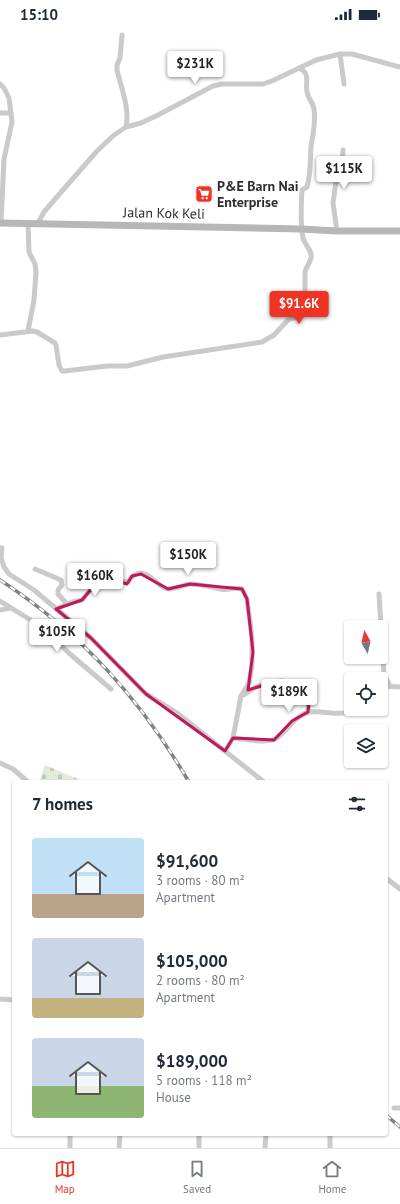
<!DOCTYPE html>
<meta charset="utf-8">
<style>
body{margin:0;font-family:"PT Sans",sans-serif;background:#f2f2f3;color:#1f2937;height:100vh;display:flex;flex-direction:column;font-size:15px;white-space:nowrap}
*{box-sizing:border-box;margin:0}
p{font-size:13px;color:#747a83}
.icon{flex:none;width:22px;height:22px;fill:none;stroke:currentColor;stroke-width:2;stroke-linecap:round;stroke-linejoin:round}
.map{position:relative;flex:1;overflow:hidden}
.side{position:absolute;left:12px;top:752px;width:376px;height:356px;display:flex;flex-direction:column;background:#fff;border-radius:4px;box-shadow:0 1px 3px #0004}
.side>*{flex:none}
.needle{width:26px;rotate:352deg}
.tools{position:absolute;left:344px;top:592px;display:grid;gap:8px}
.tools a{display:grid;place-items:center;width:44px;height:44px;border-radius:4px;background:#fff;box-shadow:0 1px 3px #0004;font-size:20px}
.price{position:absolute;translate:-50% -34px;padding:0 9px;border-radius:4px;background:#fff;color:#222;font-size:13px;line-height:26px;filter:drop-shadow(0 1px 2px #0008)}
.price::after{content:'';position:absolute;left:50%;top:24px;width:12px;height:9px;margin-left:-6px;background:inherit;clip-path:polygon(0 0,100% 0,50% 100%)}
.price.current{background:#ef3324;color:#fff}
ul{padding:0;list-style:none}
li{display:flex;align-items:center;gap:12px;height:100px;padding:0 20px}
li span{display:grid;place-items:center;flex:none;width:112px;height:80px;border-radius:4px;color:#555}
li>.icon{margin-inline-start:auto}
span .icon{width:48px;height:48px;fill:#fffc;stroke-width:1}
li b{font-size:17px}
h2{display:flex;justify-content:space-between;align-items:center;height:48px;padding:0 20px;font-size:17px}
.status{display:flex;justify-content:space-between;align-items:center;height:28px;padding:0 20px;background:#fff;direction:ltr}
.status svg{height:11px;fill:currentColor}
.tabs{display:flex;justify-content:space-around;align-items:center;height:56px;border-top:1px solid #e0e1e3;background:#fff;font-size:11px;color:#747a83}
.tabs a{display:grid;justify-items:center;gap:2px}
.tabs .current{color:#ef3324}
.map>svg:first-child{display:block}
.cemetery{fill:url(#cemetery-stones)}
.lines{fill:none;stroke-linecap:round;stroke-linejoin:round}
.street{stroke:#cacaca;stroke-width:5}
.secondary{stroke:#b7b7b7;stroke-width:7}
.rail-casing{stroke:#828282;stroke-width:3.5}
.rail{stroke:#fff;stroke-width:2;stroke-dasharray:6;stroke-linecap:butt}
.marked{fill:none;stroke:#c2185b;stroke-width:3;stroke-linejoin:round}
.labels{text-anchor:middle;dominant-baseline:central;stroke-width:4;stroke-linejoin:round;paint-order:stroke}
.poi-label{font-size:14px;font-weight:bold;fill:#2d2d2d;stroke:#fff;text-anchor:start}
.street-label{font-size:14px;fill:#2d2d2d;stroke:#fff}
</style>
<div class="status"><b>15:10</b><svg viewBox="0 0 49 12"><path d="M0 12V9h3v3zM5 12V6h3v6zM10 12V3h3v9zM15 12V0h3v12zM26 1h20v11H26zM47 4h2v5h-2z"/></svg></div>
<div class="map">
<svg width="400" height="1120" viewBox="0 0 400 1120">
<defs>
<pattern id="cemetery-stones" width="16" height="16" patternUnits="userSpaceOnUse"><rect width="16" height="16" fill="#e1ecda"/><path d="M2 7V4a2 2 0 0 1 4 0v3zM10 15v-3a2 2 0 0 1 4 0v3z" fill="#c1cbbb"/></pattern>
</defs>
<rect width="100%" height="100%" fill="#fff"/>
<!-- cemetery -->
<polygon class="cemetery" points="45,737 85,754 39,754"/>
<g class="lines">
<!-- street -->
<g class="street">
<path d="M122,7L120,30L117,37V42C121,60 130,80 126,99"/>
<polyline points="340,26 344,56"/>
<polyline points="0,56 4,60 9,70 12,94 4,131 1,195"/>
<polyline points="0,85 11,85"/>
<polyline points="28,195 29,224 35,236 36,244 34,272 28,303"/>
<polyline points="38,195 44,184 56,170 97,123 114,107 126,99 141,95 158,87 213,58 222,56 263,56 272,53 316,32 340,26 352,26 400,39"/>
<polyline points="337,203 333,175 337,147 342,138 343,122"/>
<path d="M0,307L33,303L37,304L55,315L56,317L59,337L62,343H65L107,338H127L163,329L262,314L274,307L288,292L303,287L305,283V244C306,239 310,235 311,230C313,224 305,217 303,210C300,195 301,178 302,162L307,159C311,146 310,132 311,119C313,106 316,94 314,81C313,75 308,70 307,64C305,53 311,46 299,40"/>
<polyline points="0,520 2,520 1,530 4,539 9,546 34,562 91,610 146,666 177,685 264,754"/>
<polyline points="35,541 61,552 62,557 58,562 58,566 67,576"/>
<polyline points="379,566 381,599"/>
<polyline points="0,573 29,591 47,604 70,626 111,661"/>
<path d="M56,581L72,574L82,572L93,559L103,554L114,552L128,554C144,530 157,562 169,561C176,561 183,557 190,556C201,556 211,559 221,561C228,563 234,558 242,561L247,571L252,609V638L249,655L241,668L233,710L225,723"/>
<polyline points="0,582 10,580"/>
<polyline points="381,600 384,646 390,658"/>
<polyline points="381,658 400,659"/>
<path d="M241,668C246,666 250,663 254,660C279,648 311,649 308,684"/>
<path d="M233,710C244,711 264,715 273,712C286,707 294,686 310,684C324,682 342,690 355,681"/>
<polyline points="0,735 13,741 28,754"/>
<polyline points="386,850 400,861"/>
<polyline points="0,971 14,972"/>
<polyline points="394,1080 400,1080"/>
<polyline points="199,1106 199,1120"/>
<polyline points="70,1120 70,1106"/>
<polyline points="119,1120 120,1106"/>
<polyline points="265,1120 266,1106"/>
<polyline points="330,1120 330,1106"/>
</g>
<!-- secondary -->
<polyline class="secondary" points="0,195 301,201 337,203 400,203"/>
<defs>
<g id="rail">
<path d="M0,552C82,606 139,669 189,754"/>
<polyline points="386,1087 400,1099"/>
</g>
</defs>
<!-- rail casing -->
<use href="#rail" class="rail-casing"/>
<!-- rail -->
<use href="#rail" class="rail"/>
</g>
<!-- marked area -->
<path class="marked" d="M141,546L168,561L190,556L242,561L247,571L253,624L248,662L274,654H290L303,661L309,674L308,684L292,693L274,712L233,710L225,723L146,666L91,610L56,581L82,572L93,559L103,554L114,552L127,556L132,548Z"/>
<!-- icons -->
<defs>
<symbol id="supermarket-square" viewBox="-11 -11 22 22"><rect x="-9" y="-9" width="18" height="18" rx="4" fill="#ef3324" stroke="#fff"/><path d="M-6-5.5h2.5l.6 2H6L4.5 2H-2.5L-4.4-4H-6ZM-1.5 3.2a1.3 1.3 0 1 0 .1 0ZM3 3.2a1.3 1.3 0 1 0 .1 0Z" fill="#fff"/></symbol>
</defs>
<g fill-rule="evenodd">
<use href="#supermarket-square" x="194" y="156" width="20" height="20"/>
</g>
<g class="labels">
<!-- poi labels -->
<g class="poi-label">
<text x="217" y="158">P&amp;E Barn Nai<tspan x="217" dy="16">Enterprise</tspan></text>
</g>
<!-- street labels -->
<g class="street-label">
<text transform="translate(164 185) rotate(1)">Jalan Kok Keli</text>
</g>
</g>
</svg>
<div class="tools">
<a><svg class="needle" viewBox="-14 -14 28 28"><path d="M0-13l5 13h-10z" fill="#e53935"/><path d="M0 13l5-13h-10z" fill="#747a83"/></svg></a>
<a><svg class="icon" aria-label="locate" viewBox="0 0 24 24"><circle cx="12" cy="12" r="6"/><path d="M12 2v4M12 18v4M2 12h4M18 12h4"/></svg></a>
<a><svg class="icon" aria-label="layers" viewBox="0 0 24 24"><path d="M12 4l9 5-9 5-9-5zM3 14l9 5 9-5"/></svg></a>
</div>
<b class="price" style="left:195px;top:57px">$231K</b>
<b class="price" style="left:344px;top:162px">$115K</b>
<b class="price current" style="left:299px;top:297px">$91.6K</b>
<b class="price" style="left:188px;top:548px">$150K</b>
<b class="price" style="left:95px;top:569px">$160K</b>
<b class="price" style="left:57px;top:625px">$105K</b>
<b class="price" style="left:289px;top:685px">$189K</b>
<section class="side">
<h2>7 homes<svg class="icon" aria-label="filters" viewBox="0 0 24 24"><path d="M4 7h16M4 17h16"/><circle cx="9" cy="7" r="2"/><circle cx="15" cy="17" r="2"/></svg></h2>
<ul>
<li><span style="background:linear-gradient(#bfe0f5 70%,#b9a48a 0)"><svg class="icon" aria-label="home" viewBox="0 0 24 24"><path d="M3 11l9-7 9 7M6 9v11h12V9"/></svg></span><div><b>$91,600</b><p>3 rooms · 80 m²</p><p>Apartment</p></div></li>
<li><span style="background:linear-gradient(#c9d6e8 75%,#c2b280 0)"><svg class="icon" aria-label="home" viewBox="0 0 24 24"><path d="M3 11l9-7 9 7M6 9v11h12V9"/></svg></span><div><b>$105,000</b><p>2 rooms · 80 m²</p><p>Apartment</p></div></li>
<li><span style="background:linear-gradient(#c9d6e8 60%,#8fb573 0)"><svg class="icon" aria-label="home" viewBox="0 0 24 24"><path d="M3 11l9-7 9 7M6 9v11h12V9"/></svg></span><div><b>$189,000</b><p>5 rooms · 118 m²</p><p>House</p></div></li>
</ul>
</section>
</div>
<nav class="tabs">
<a class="current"><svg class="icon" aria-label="map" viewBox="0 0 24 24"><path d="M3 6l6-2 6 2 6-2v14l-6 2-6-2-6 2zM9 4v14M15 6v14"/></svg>Map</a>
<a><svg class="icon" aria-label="saved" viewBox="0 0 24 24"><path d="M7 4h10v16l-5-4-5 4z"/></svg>Saved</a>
<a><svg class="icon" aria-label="home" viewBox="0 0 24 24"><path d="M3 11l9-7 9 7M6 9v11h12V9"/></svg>Home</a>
</nav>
